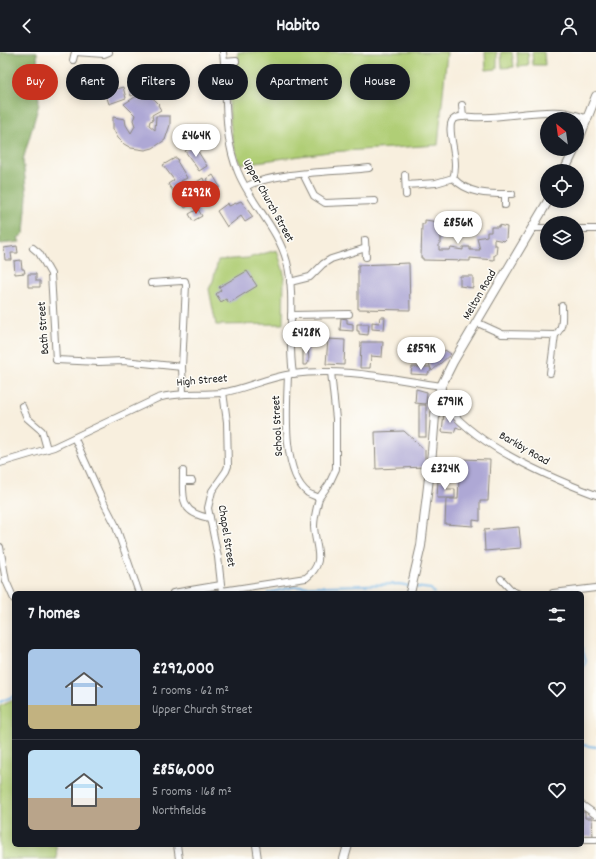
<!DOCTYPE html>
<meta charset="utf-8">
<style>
body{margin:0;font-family:Dekko,sans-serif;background:#20242c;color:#f1f3f6;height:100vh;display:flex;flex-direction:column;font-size:15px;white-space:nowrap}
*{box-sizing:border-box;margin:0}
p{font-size:13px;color:#9ea1a6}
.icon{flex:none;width:22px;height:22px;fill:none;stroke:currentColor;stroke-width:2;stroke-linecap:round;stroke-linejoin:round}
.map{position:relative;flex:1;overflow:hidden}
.side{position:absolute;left:12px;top:539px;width:572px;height:256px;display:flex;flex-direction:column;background:#171b24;border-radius:6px;box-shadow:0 2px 10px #0003}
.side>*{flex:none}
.guide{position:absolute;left:12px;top:12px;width:572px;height:36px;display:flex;gap:8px}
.needle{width:26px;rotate:331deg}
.tools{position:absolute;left:540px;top:60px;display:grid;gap:8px}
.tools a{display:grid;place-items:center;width:44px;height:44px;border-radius:50%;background:#171b24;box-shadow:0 2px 10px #0003;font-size:20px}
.price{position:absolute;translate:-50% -34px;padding:0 9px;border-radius:14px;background:#fff;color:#222;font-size:13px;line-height:26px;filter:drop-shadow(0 1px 2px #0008)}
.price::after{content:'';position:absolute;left:50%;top:24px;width:12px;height:9px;margin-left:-6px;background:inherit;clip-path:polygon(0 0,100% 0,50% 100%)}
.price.on{background:#c8321e;color:#fff}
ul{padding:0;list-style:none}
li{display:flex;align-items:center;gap:12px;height:100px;padding:0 16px}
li+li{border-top:1px solid #363941}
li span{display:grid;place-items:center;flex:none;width:112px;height:80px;border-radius:6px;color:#555}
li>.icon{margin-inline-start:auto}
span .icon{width:48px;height:48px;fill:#fffc;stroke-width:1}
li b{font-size:17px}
h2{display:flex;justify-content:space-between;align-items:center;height:48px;padding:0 16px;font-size:17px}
.tag{padding:0 14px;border-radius:18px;background:#171b24;box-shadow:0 2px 10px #0003;font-size:14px;line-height:36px}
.tag.on{background:#c8321e;color:#fff}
header{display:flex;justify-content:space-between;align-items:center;height:52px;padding:0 16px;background:#171b24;font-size:18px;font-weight:700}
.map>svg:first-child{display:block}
.green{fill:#b0ce76;stroke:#667549}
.forest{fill:#8cb167;stroke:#546642}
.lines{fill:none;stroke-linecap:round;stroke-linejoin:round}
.stream{stroke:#75b8ea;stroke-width:2}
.building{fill:#aea8d5}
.minor-casing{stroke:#8a867d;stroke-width:8}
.tertiary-casing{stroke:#8a867d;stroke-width:10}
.minor{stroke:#fff;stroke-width:6}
.tertiary{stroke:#fff;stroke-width:8}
.labels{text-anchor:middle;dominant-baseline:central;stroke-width:3;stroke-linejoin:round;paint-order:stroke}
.street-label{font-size:12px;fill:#1c1c1c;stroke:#fdfcf7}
</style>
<header><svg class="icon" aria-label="back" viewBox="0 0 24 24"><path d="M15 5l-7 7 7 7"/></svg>Habito<svg class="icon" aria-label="person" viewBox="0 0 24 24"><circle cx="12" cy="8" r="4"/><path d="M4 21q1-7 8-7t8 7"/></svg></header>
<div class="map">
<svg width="596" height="807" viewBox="0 0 596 807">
<rect width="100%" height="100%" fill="#fdfcf7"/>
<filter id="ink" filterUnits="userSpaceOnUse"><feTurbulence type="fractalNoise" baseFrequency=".025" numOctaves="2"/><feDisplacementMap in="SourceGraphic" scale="8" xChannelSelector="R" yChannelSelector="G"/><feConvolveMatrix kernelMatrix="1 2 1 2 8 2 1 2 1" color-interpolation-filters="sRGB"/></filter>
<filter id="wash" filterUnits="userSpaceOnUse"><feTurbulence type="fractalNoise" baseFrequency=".012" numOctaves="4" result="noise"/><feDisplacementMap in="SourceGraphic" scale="16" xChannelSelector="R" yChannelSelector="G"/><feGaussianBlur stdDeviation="0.9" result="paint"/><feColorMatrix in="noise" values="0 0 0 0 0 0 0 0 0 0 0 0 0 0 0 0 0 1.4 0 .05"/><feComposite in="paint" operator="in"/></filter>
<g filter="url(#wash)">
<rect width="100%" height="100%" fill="#f8efde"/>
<!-- green -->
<g class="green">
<path d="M238,0H447L438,93L329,100L242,112C227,94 229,38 229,14L237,13Z"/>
<polygon points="485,0 497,0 497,17 486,18"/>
<polygon points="501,0 512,0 514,15 502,16"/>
<polygon points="517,0 528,0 529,14 518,15"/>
<polygon points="532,0 544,0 545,13 533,13"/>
<polygon points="277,198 284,221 283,272 216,273 209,237 213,229 218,208 248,206"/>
<polygon points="14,648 14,793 56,793 57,807 0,807 0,654"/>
</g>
<!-- forest -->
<polygon class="forest" points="0,0 37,0 39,52 23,108 27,144 24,182 18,186 20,190 0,192"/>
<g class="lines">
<!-- stream -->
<g class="stream">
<polyline points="415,535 431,537 434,541"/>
<polyline points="268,541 293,535 399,532 410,534"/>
<polyline points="582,596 586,609 582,619"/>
<polyline points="0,650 14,644"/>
<polyline points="582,693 596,695"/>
</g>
</g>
<g id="blocks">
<!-- building -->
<g class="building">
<polygon points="210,23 217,32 205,39 201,29"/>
<polygon points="139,34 141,41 131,44 129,37"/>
<polygon points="123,35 126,46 109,52 105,40"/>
<polygon points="135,45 148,45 154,47 159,52 158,53 161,58 152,63 153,68 150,69 149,73 155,78 156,64 170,64 170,73 165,88 153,96 145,98 131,96 124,92 118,86 113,77 113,65 125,67 126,73 131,81 135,74 133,68 135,63 124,52"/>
<polygon points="194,93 207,114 199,119 185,99"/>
<polygon points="175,106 177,106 178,108 177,109 187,126 181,129 186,137 203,126 205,131 208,129 207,127 213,123 220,135 185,156 168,132 174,128 163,113"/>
<polygon points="241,149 253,165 245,170 241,164 227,175 217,159 228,151 229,154"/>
<polygon points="198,157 202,164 193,169 189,162"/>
<polygon points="425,168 439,170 439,173 441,173 441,191 439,191 439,198 450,198 451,196 463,198 463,195 470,195 470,198 480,198 477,186 487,184 487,180 491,180 491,175 499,175 499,173 507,175 506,187 504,189 494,187 494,193 497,193 496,203 494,203 494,208 470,206 470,209 423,208 423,206 421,206 422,172 425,172"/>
<polygon points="17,194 18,201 11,201 12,208 5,208 4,196"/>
<polygon points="21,208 22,217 24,217 25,221 15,222 14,209"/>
<polygon points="409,211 410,258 358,257 358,213"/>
<polygon points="247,219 257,234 229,251 226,247 221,250 216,242 221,238 219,235"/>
<polygon points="28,222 36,222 36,229 40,229 40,235 28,235"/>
<polygon points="460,224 473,224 473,236 460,234"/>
<polygon points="380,265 385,265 384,278 372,277 372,270 379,271"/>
<polygon points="341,266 347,267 347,271 353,272 353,279 340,278"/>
<polygon points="357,272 369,272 368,283 359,282 359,279 357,279"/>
<polygon points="328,287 345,288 344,313 326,312"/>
<polygon points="361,290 383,290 382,305 371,304 370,316 360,316"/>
<polygon points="308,293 309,309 307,313 303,313 303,294"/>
<polygon points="445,298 451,302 432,319 427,307 434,303 437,306"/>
<polygon points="412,315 430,315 431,319 428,321 428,323 411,322"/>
<polygon points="416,337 427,340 426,352 415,351"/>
<rect x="419" y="353" width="7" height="32"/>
<polygon points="447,359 463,375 461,377 456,375 454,381 442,380 444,361"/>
<polygon points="404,379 425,398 425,415 376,417 375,380"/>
<polygon points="460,407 490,408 488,449 480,449 480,469 473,468 473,474 445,472 446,447 458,447"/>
<polygon points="438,428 446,429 446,437 455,437 455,446 437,446"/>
<polygon points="519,475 521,496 485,499 484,478"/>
<polygon points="582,760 585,760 585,766 592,766 593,785 582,785"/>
</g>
</g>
</g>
<g filter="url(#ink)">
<use href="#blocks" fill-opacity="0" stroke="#8a867d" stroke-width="1"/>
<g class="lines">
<defs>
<g id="minor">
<polyline points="75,0 104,2 109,0"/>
<path d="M223,0C228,39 222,83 238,120C251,152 278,176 287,210C296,246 287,285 293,322"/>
<polyline points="73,8 75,0"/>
<polyline points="224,10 236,9"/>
<polyline points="462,53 463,65"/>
<polyline points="303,122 314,144 325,151 375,149"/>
<polyline points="405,123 406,143"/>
<path d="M453,126C469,143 490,142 512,142"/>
<path d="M406,133L436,131L453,126C460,108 446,79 452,69C457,63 466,65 472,65C502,67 531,58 561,60C571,61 579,64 588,67"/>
<path d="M246,135C269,120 340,120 369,116"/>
<polyline points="505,142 505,153"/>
<polyline points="533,176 547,176"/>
<polyline points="577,177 596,177"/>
<polyline points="365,188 366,205"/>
<polyline points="33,196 39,201 51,222 56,308 99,310 124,309 182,315"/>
<polyline points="290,230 310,225 323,212 331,207 366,196"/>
<polyline points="151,231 182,229 185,229 186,233 182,315 183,341"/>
<polyline points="291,263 349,262"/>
<path d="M478,271L502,282L555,283C564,276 562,265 562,254"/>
<polyline points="550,321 555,283"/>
<polyline points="22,354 27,366 42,379 47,397"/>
<polyline points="75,387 102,447 115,472 139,541"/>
<path d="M0,411L54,395L158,346C179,340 199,343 221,341C245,337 268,325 292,322C343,315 391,327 441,334C443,341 444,351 449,357C480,395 551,426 596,443"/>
<path d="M183,419C183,446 179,461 210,466"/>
<polyline points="183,429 192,429"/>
<polyline points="319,446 329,432 336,417 336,367 331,320"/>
<polyline points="0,495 6,529 14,547"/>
<polyline points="501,527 512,539 517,541"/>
<path d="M222,539L306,526C327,510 315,496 314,474C314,465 317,455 319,446C316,444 311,443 308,441C281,420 287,353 288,323"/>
<polyline points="173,541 221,533"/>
<polyline points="222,541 218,505 208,456 212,439 226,419 228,414 227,370 223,340"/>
<polyline points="553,541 596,536"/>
<polyline points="582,753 596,763"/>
<polyline points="582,787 596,787"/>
<polyline points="177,793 179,807"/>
<polyline points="256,793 258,807"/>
</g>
<g id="tertiary">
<polyline points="577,92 596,44"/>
<polyline points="564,119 575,97"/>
<polyline points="410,541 421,494 432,400 436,352 441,334 453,310 548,149"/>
<polyline points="344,807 348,793"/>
</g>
</defs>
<!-- minor casing -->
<use href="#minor" class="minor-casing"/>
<!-- tertiary casing -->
<use href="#tertiary" class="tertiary-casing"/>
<!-- minor -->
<use href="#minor" class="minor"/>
<!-- tertiary -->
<use href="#tertiary" class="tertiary"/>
</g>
</g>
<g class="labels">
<!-- street labels -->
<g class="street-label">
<text transform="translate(268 149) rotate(61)">Upper Church Street</text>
<text transform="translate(480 243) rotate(-60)">Melton Road</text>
<text transform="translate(44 276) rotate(-94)">Bath Street</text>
<text transform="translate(202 329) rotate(-5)">High Street</text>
<text transform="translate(278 374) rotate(-93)">School Street</text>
<text transform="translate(524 397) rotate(30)">Barkby Road</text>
<text transform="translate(226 484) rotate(81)">Chapel Street</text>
</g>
</g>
</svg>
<div class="tools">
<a><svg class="needle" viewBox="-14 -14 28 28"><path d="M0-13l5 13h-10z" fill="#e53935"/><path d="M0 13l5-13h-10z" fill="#9ea1a6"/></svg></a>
<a><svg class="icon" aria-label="locate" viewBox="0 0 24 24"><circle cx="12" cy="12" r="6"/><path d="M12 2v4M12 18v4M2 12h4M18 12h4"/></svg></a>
<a><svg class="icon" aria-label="layers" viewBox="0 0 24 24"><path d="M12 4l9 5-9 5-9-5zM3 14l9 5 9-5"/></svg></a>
</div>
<b class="price" style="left:196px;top:106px">£464K</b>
<b class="price on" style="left:196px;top:163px">£292K</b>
<b class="price" style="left:458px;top:193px">£856K</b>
<b class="price" style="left:306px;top:303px">£428K</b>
<b class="price" style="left:421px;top:319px">£859K</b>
<b class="price" style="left:450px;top:372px">£791K</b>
<b class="price" style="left:445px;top:439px">£324K</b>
<div class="guide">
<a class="tag on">Buy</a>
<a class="tag">Rent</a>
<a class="tag">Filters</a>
<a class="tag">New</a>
<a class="tag">Apartment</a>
<a class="tag">House</a>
</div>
<section class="side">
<h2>7 homes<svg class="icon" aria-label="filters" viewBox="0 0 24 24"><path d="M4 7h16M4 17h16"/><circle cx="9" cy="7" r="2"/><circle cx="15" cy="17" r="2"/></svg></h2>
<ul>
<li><span style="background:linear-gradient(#a9c7e8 70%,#c2b280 0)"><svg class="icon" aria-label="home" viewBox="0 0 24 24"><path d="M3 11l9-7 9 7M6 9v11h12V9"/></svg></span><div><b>£292,000</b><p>2 rooms · 62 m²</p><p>Upper Church Street</p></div><svg class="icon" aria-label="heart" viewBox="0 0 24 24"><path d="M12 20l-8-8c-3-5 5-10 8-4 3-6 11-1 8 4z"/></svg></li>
<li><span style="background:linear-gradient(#bfe0f5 60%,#b9a48a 0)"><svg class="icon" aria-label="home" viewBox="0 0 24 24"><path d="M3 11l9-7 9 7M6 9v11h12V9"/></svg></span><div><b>£856,000</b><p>5 rooms · 168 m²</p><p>Northfields</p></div><svg class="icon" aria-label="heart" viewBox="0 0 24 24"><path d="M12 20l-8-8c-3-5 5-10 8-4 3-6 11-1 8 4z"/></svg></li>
</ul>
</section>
</div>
